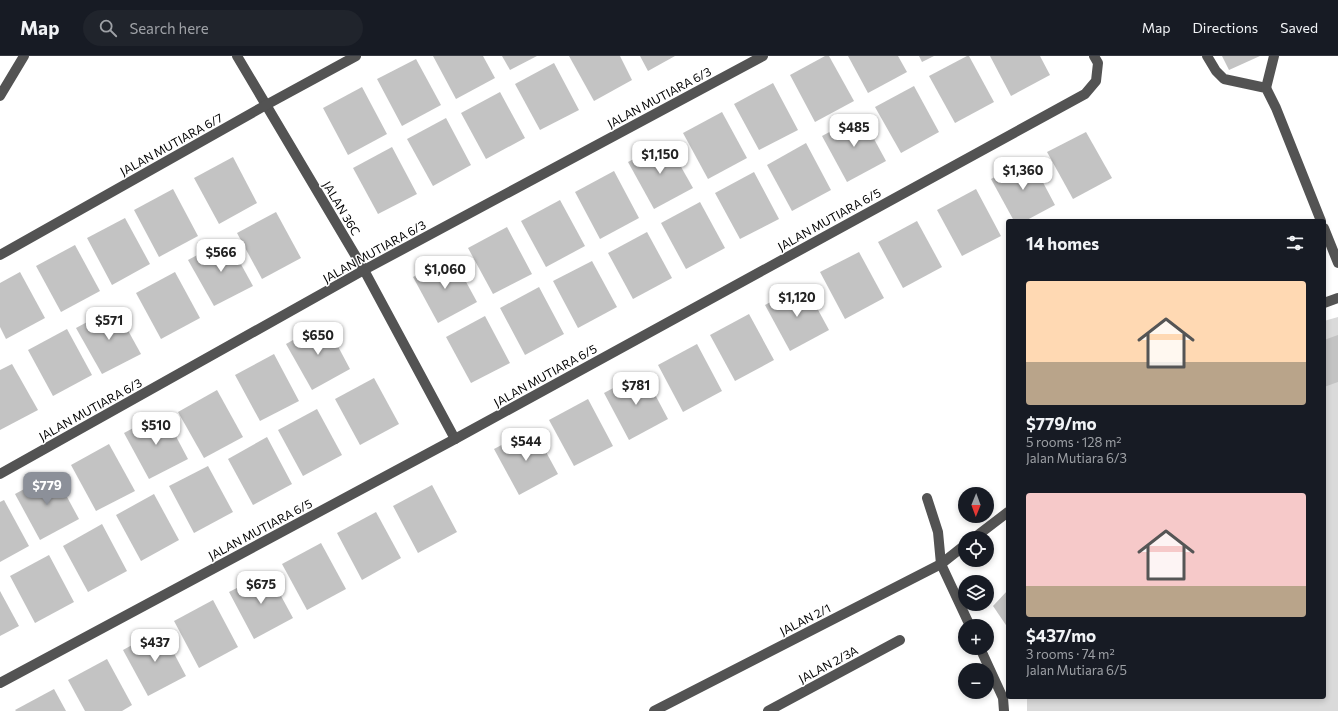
<!DOCTYPE html>
<meta charset="utf-8">
<style>
body{margin:0;font-family:Commissioner,sans-serif;background:#20242c;color:#f1f3f6;height:100vh;display:flex;flex-direction:column;font-size:15px;white-space:nowrap}
*{box-sizing:border-box;margin:0}
p{font-size:13px;color:#9ea1a6}
.icon{flex:none;width:22px;height:22px;fill:none;stroke:currentColor;stroke-width:2;stroke-linecap:round;stroke-linejoin:round}
.map{position:relative;flex:1;overflow:hidden}
.panel{position:absolute;left:1006px;top:163px;width:320px;height:480px;display:flex;flex-direction:column;background:#171b24;border-radius:4px;box-shadow:0 2px 6px #0003}
.panel>*{flex:none}
.needle{width:26px;rotate:181deg}
.controls{position:absolute;left:958px;top:431px;display:grid;gap:8px}
.controls a{display:grid;place-items:center;width:36px;height:36px;border-radius:50%;background:#171b24;box-shadow:0 2px 6px #0003;font-size:20px}
.price{position:absolute;translate:-50% -34px;padding:0 9px;border-radius:8px;background:#fff;color:#222;font-size:13px;line-height:26px;filter:drop-shadow(0 1px 2px #0008)}
.price::after{content:'';position:absolute;left:50%;top:24px;width:12px;height:9px;margin-left:-6px;background:inherit;clip-path:polygon(0 0,100% 0,50% 100%)}
.price.on{background:#8c9099;color:#fff}
ul{padding:0;list-style:none}
li{display:grid;align-content:center;gap:8px;height:212px;padding:0 20px}
li span{display:grid;place-items:center;height:124px;border-radius:4px;color:#555}
li>.icon{margin-inline-start:auto}
span .icon{width:72px;height:72px;fill:#fffc;stroke-width:1}
li b{font-size:17px}
h2{display:flex;justify-content:space-between;align-items:center;height:48px;padding:0 20px;font-size:17px}
header{display:flex;align-items:center;gap:24px;box-sizing:border-box;height:56px;padding:0 20px;background:#171b24;border-bottom:1px solid #363941}
header strong{font-size:19px}
nav{display:flex;gap:22px;margin-inline-start:auto;font-size:14px}
.search{width:280px;height:36px;background:#20242c;display:flex;align-items:center;gap:10px;box-sizing:border-box;padding:0 14px;border-radius:22px;color:#9ea1a6;font-size:15px}
.map>svg:first-child{display:block}
.green{fill:#dadada}
.building{fill:#c3c3c3}
.lines{fill:none;stroke-linecap:round;stroke-linejoin:round}
.minor{stroke:#535353;stroke-width:10}
.labels{text-anchor:middle;dominant-baseline:central;stroke-width:3;stroke-linejoin:round;paint-order:stroke}
.street-label{font-size:12px;fill:#000;stroke:#fff}
</style>
<header>
<strong>Map</strong>
<div class="search"><svg class="icon" aria-label="search" viewBox="0 0 24 24"><circle cx="10" cy="10" r="6"/><path d="M15 15l6 6"/></svg>Search here</div>
<nav><a>Map</a><a>Directions</a><a>Saved</a></nav>
</header>
<div class="map">
<svg width="1338" height="655" viewBox="0 0 1338 655">
<rect width="100%" height="100%" fill="#fff"/>
<!-- green -->
<polygon class="green" points="1338,261 1338,655 1027,655 1027,641 1324,641 1324,265"/>
<!-- building -->
<g class="building">
<polygon points="433,0 483,0 495,22 456,43"/>
<polygon points="502,0 537,0 510,14"/>
<polygon points="569,0 620,0 632,24 594,45"/>
<polygon points="640,0 675,0 648,15"/>
<polygon points="825,0 829,0 854,45 815,66 790,19"/>
<polygon points="848,0 898,0 907,16 868,37"/>
<polygon points="919,0 934,0 922,6"/>
<polygon points="967,0 969,0 994,46 955,67 929,20"/>
<polygon points="990,0 1040,0 1050,19 1011,40"/>
<polygon points="1222,0 1260,0 1229,14"/>
<polygon points="416,3 441,49 402,70 377,23"/>
<polygon points="554,7 579,54 540,74 515,28"/>
<polygon points="773,27 798,74 759,94 734,48"/>
<polygon points="914,30 939,76 901,97 875,51"/>
<polygon points="362,31 387,78 348,99 323,52"/>
<polygon points="500,36 525,82 486,103 461,57"/>
<polygon points="722,56 747,102 708,123 683,77"/>
<polygon points="861,59 886,105 847,126 822,80"/>
<polygon points="446,62 471,109 433,130 407,83"/>
<polygon points="1086,76 1112,122 1073,143 1047,96"/>
<polygon points="667,86 693,132 654,153 628,106"/>
<polygon points="806,87 831,134 792,155 767,109"/>
<polygon points="392,91 417,138 378,158 353,112"/>
<polygon points="233,101 257,147 219,168 194,122"/>
<polygon points="1030,102 1055,149 1025,165 1014,165 991,123"/>
<polygon points="614,115 639,162 600,183 575,136"/>
<polygon points="754,116 779,163 740,183 715,137"/>
<polygon points="173,133 198,180 159,201 134,154"/>
<polygon points="976,133 1001,180 962,200 937,154"/>
<polygon points="560,144 585,190 546,211 521,165"/>
<polygon points="700,146 725,192 686,213 661,167"/>
<polygon points="276,156 301,202 262,223 237,177"/>
<polygon points="125,162 150,208 112,229 87,182"/>
<polygon points="917,165 942,211 903,232 878,186"/>
<polygon points="507,171 532,218 493,238 468,192"/>
<polygon points="647,176 672,222 633,243 608,197"/>
<polygon points="227,183 253,230 214,250 188,204"/>
<polygon points="75,189 100,235 61,256 36,210"/>
<polygon points="859,196 884,242 845,263 820,216"/>
<polygon points="452,200 477,246 438,267 413,221"/>
<polygon points="592,205 617,251 578,272 553,225"/>
<polygon points="20,216 45,262 6,283 0,271 0,227"/>
<polygon points="175,216 200,262 161,283 136,237"/>
<polygon points="804,228 829,274 790,295 765,249"/>
<polygon points="539,231 564,278 525,299 500,252"/>
<polygon points="115,251 141,298 102,318 76,272"/>
<polygon points="749,258 774,304 735,325 710,279"/>
<polygon points="485,260 510,307 471,327 446,281"/>
<polygon points="325,266 350,313 312,334 286,288"/>
<polygon points="67,273 92,319 53,340 28,294"/>
<polygon points="1338,279 1338,326 1324,331 1324,284"/>
<polygon points="697,288 722,335 683,356 658,309"/>
<polygon points="274,298 299,345 260,365 235,319"/>
<polygon points="12,308 38,354 0,374 0,314"/>
<polygon points="643,316 668,363 629,384 604,337"/>
<polygon points="374,322 399,368 360,389 335,343"/>
<polygon points="217,334 243,381 204,402 178,356"/>
<polygon points="588,343 613,390 574,410 549,364"/>
<polygon points="317,353 342,399 303,420 278,374"/>
<polygon points="163,356 188,403 149,423 124,377"/>
<polygon points="533,372 558,418 519,439 494,393"/>
<polygon points="267,381 292,428 253,449 228,403"/>
<polygon points="109,388 135,435 96,455 71,409"/>
<polygon points="208,410 233,456 194,477 169,430"/>
<polygon points="54,417 79,463 40,484 15,438"/>
<polygon points="432,429 457,476 418,497 393,450"/>
<polygon points="154,438 179,484 141,505 116,459"/>
<polygon points="4,444 29,490 0,506 0,446"/>
<polygon points="376,456 401,502 362,524 337,477"/>
<polygon points="102,468 127,515 88,536 63,490"/>
<polygon points="321,487 346,533 307,554 282,508"/>
<polygon points="49,499 74,546 35,567 10,520"/>
<polygon points="268,516 293,562 254,583 229,536"/>
<polygon points="1008,534 1008,572 993,550"/>
<polygon points="0,535 19,570 0,580"/>
<polygon points="213,544 238,591 199,612 174,565"/>
<polygon points="161,573 186,620 148,640 123,594"/>
<polygon points="107,603 132,649 122,655 85,655 68,624"/>
<polygon points="54,633 66,655 16,655 15,654"/>
</g>
<g class="lines">
<!-- minor -->
<g class="minor">
<polyline points="237,0 364,214 455,383"/>
<polyline points="1207,0 1216,15 1224,23 1266,32 1276,52 1321,165"/>
<polyline points="1266,32 1274,0"/>
<polyline points="0,40 24,0"/>
<polyline points="1324,172 1338,207"/>
<polyline points="0,199 266,49 356,0"/>
<polyline points="1324,247 1338,242"/>
<polyline points="0,418 364,214 763,0"/>
<polyline points="927,442 938,476 941,508 970,570"/>
<polyline points="974,482 1008,456"/>
<polyline points="980,592 1003,642 1004,655"/>
<polyline points="0,627 455,383 1085,38 1096,25 1098,7 1094,0"/>
<polyline points="654,655 941,508 965,489"/>
<polyline points="768,655 900,584"/>
</g>
</g>
<g class="labels">
<!-- street labels -->
<g class="street-label">
<text transform="translate(659 41) rotate(-28)">JALAN MUTIARA 6/3</text>
<text transform="translate(171 88) rotate(-29)">JALAN MUTIARA 6/7</text>
<text transform="translate(342 152) rotate(59)">JALAN 36C</text>
<text transform="translate(829 163) rotate(-29)">JALAN MUTIARA 6/5</text>
<text transform="translate(374 195) rotate(-29)">JALAN MUTIARA 6/3</text>
<text transform="translate(545 319) rotate(-29)">JALAN MUTIARA 6/5</text>
<text transform="translate(90 353) rotate(-29)">JALAN MUTIARA 6/3</text>
<text transform="translate(260 473) rotate(-28)">JALAN MUTIARA 6/5</text>
<text transform="translate(805 563) rotate(-27)">JALAN 2/1</text>
<text transform="translate(828 608) rotate(-28)">JALAN 2/3A</text>
</g>
</g>
</svg>
<div class="controls">
<a><svg class="needle" viewBox="-14 -14 28 28"><path d="M0-13l5 13h-10z" fill="#e53935"/><path d="M0 13l5-13h-10z" fill="#9ea1a6"/></svg></a>
<a><svg class="icon" aria-label="locate" viewBox="0 0 24 24"><circle cx="12" cy="12" r="6"/><path d="M12 2v4M12 18v4M2 12h4M18 12h4"/></svg></a>
<a><svg class="icon" aria-label="layers" viewBox="0 0 24 24"><path d="M12 4l9 5-9 5-9-5zM3 14l9 5 9-5"/></svg></a>
<a>+</a>
<a>−</a>
</div>
<b class="price" style="left:854px;top:92px">$485</b>
<b class="price" style="left:660px;top:119px">$1,150</b>
<b class="price" style="left:1023px;top:135px">$1,360</b>
<b class="price" style="left:221px;top:217px">$566</b>
<b class="price" style="left:445px;top:234px">$1,060</b>
<b class="price" style="left:797px;top:262px">$1,120</b>
<b class="price" style="left:109px;top:285px">$571</b>
<b class="price" style="left:318px;top:300px">$650</b>
<b class="price" style="left:636px;top:350px">$781</b>
<b class="price" style="left:156px;top:390px">$510</b>
<b class="price" style="left:526px;top:406px">$544</b>
<b class="price on" style="left:47px;top:450px">$779</b>
<b class="price" style="left:261px;top:549px">$675</b>
<b class="price" style="left:155px;top:607px">$437</b>
<section class="panel">
<h2>14 homes<svg class="icon" aria-label="filters" viewBox="0 0 24 24"><path d="M4 7h16M4 17h16"/><circle cx="9" cy="7" r="2"/><circle cx="15" cy="17" r="2"/></svg></h2>
<ul>
<li><span style="background:linear-gradient(#ffd9b3 65%,#b9a48a 0)"><svg class="icon" aria-label="home" viewBox="0 0 24 24"><path d="M3 11l9-7 9 7M6 9v11h12V9"/></svg></span><div><b>$779/mo</b><p>5 rooms · 128 m²</p><p>Jalan Mutiara 6/3</p></div></li>
<li><span style="background:linear-gradient(#f6c9c9 75%,#b9a48a 0)"><svg class="icon" aria-label="home" viewBox="0 0 24 24"><path d="M3 11l9-7 9 7M6 9v11h12V9"/></svg></span><div><b>$437/mo</b><p>3 rooms · 74 m²</p><p>Jalan Mutiara 6/5</p></div></li>
</ul>
</section>
</div>
